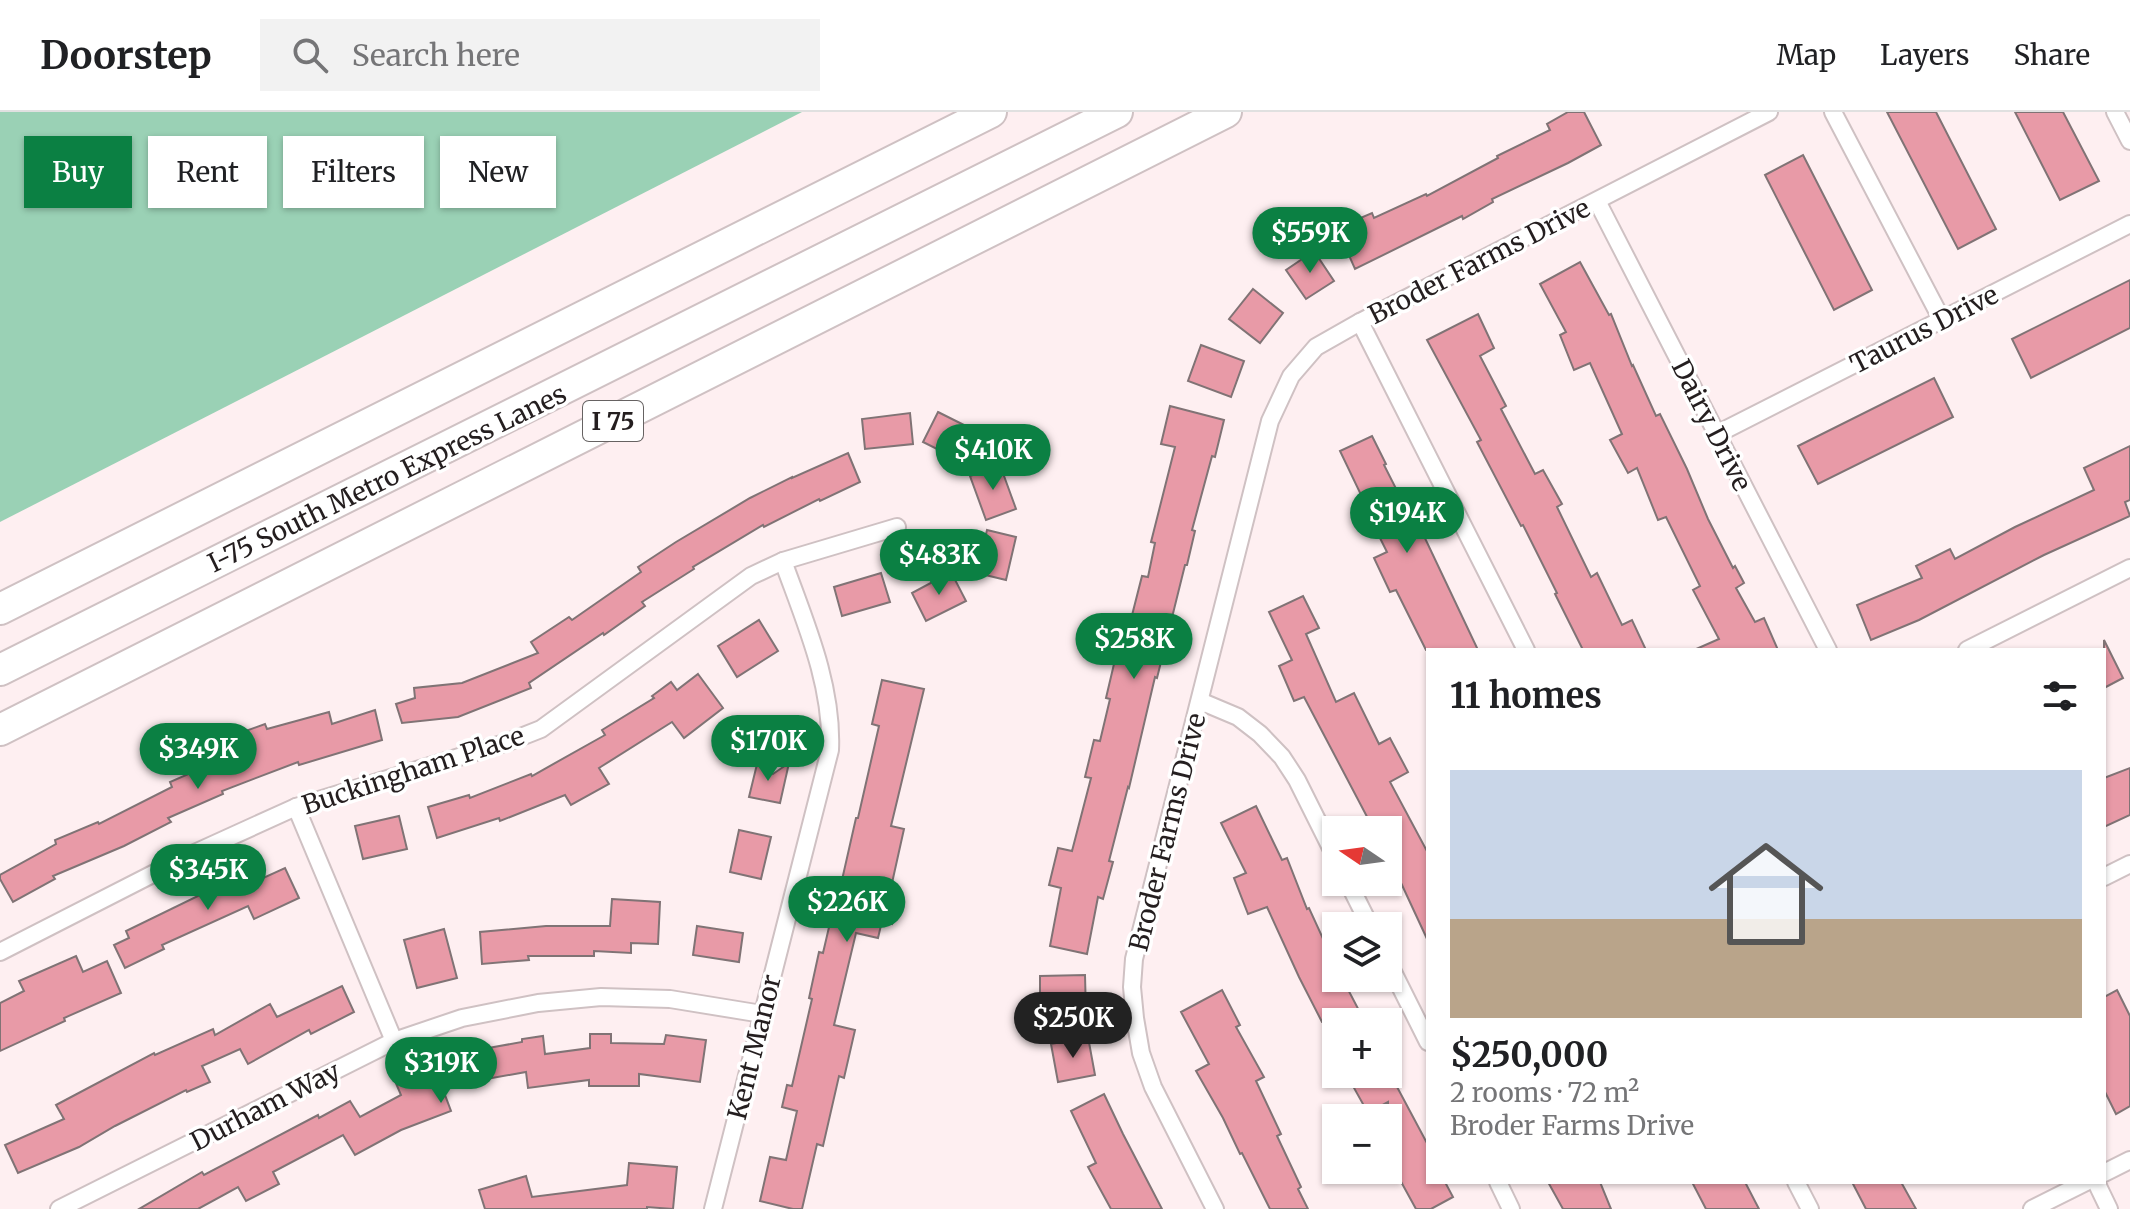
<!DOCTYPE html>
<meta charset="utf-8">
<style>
body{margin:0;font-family:Merriweather,serif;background:#f2f2f2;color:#202124;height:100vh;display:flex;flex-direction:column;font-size:30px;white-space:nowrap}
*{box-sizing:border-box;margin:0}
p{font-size:26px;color:#757577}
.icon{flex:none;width:44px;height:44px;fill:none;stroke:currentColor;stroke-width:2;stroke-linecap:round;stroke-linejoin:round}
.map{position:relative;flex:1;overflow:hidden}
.details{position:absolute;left:1426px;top:536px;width:680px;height:536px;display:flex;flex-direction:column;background:#fff;border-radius:0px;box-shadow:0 2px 6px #0004}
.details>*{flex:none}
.hud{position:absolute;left:24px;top:24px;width:760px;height:72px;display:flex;gap:16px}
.needle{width:52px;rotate:283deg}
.buttons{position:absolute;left:1322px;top:704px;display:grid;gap:16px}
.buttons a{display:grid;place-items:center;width:80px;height:80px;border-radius:0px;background:#fff;box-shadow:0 2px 6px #0004;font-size:40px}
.price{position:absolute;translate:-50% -68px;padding:0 18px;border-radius:28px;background:#0b8043;color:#fff;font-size:26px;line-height:52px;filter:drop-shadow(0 2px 4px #0008)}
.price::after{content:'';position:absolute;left:50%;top:48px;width:24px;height:18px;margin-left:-12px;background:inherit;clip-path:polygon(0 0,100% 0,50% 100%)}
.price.active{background:#222;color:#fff}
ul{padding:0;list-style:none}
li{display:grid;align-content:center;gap:16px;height:424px;padding:0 24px}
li+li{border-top:2px solid #e0e0e0}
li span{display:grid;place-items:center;height:248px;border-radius:0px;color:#555}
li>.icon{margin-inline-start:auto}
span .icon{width:144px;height:144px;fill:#fffc;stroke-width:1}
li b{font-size:34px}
h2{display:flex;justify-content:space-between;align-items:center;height:96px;padding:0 24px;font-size:34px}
.pill{padding:0 28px;border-radius:0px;background:#fff;box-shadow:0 2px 6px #0004;font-size:28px;line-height:72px}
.pill.active{background:#0b8043;color:#fff}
header{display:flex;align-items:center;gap:48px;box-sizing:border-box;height:112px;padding:0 40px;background:#fff;border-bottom:2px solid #e0e0e0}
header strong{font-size:38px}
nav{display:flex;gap:44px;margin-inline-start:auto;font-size:28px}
.search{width:560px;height:72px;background:#f2f2f2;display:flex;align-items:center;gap:20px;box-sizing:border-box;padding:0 28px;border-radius:0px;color:#757577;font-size:30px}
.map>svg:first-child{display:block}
.green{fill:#9ad1b5}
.building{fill:#e89aa7;stroke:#807375;stroke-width:2}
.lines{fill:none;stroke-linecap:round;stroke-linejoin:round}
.minor-casing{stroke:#cfc1c3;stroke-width:20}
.motorway-casing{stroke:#cfc1c3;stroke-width:34}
.minor{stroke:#fff;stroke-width:16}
.motorway{stroke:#fff;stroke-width:30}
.labels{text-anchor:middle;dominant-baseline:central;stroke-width:7;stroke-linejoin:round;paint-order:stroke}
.shield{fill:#fff;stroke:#666262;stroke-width:2}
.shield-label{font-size:24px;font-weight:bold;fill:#241e1f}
.street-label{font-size:26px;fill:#241e1f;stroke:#fff}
</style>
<header>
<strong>Doorstep</strong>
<div class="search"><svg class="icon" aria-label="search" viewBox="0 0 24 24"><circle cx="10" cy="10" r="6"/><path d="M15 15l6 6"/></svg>Search here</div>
<nav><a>Map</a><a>Layers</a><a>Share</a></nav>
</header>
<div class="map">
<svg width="2130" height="1097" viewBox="0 0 2130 1097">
<rect width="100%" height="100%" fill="#feeff1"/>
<!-- green -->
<polygon class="green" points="0,0 802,0 0,410"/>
<!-- building -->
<g class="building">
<polygon points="1568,0 1584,0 1601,33 1568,51 1492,87 1493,90 1463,107 1462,104 1355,157 1337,116 1372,101 1374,106 1426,82 1427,84 1498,46 1497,44 1550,18 1547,12"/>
<polygon points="1887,0 1936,0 1996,117 1958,137"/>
<polygon points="2015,0 2063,0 2099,69 2060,88"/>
<polygon points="1803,43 1872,178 1834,198 1765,63"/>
<polygon points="1314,139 1334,169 1306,187 1286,158"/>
<polygon points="1580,150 1609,203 1611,202 1632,254 1633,253 1656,304 1660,302 1687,357 1708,407 1733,456 1735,454 1744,471 1736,476 1755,510 1764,506 1778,538 1694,538 1719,527 1693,478 1700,474 1666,405 1658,408 1637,356 1628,361 1610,328 1622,322 1590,251 1574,258 1560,223 1566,220 1540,172"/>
<polygon points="2130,168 2130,216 2031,266 2012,227"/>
<polygon points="1253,177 1283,201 1260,231 1229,207"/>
<polygon points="1478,202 1494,236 1480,244 1506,294 1501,297 1535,362 1543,358 1562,392 1557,395 1591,465 1597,461 1622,513 1632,508 1646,538 1583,538 1555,482 1557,481 1523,413 1521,414 1477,330 1481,328 1427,228"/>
<polygon points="1201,233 1244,249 1231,285 1188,269"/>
<polygon points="1934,266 1953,305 1818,372 1798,334"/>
<polygon points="1170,294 1224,308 1215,345 1212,344 1192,418 1195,419 1187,453 1185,453 1157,566 1155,565 1129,676 1128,675 1109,749 1113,750 1103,787 1098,785 1087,842 1050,834 1061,776 1049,773 1058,736 1072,739 1091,666 1085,665 1094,628 1100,629 1110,587 1106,586 1122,518 1128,519 1142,464 1148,465 1155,431 1151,430 1175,335 1161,332"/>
<polygon points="938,300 978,320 963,350 923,330"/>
<polygon points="910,301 913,332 865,337 862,307"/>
<polygon points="1372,324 1386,352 1384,353 1420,424 1423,422 1478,538 1426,538 1396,478 1390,480 1374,446 1387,440 1362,390 1364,389 1340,339"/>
<polygon points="2130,334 2130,388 2125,390 2130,404 2044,443 1919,508 1871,528 1857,493 1922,466 1916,454 1950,437 1955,447 2015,415 2094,378 2084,356"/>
<polygon points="848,341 860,370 820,389 819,387 764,415 763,413 693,455 694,457 642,490 645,494 604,523 603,521 529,571 531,576 458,605 402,611 396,592 415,586 414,576 462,571 538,541 531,530 569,505 572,508 641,460 638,455 676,430 750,386 792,365 792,366"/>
<polygon points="1000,353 1016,397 986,408 970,364"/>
<polygon points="987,418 1016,425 1006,468 977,461"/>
<polygon points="951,460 966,489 926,509 912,481"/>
<polygon points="881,461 890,490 842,504 834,475"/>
<polygon points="1303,484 1319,516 1306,522 1336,590 1354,581 1379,632 1390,626 1408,660 1390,670 1428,741 1428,829 1388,743 1388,718 1374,718 1304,585 1294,589 1279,554 1292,548 1269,500"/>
<polygon points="759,508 778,539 737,565 718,534"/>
<polygon points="2104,528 2123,566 2104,576"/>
<polygon points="698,562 723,596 684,626 672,610 599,656 609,672 571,693 565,683 500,709 499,706 437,726 428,695 469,683 470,686 531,662 532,664 605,623 602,618 654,586 652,584 671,570 677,578"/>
<polygon points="882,568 924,577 891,714 904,717 890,780 899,782 892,812 882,809 878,826 856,821 834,913 855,918 844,966 839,964 823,1034 817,1032 802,1097 793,1097 760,1089 770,1045 786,1048 797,999 782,995 787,973 792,974 812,887 809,886 819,840 823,841 840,768 842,768 856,706 858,706 879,614 872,612"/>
<polygon points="375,598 382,628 299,653 298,650 222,679 223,682 168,706 171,710 124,734 53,764 55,767 13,790 0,767 0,763 56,732 55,728 98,710 99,712 172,675 170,670 232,643 226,626 265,612 267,617 329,600 332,612"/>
<polygon points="759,644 773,662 789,651 780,691 749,685"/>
<polygon points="2130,656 2130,703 2104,715 2104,666"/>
<polygon points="1256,694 1282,748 1287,746 1307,797 1309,796 1336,855 1336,866 1342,866 1365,910 1322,910 1299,865 1267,795 1248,802 1234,766 1246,761 1221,711"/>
<polygon points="399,704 407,737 363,747 355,714"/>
<polygon points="739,718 771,725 761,767 730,760"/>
<polygon points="253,754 259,768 285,756 299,786 254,807 248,794 162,833 164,837 125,856 114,833 129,826 126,819 235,766 234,762"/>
<polygon points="612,787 660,790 658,832 631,831 631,841 594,839 594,844 528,844 529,848 482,852 480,820 546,814 610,814"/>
<polygon points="697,814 743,821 739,850 693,843"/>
<polygon points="444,817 457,866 417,876 404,828"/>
<polygon points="76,844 83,860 107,849 121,881 64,906 65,909 0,939 0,891 24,879 19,869"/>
<polygon points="1085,863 1086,902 1040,903 1040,864"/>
<polygon points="342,874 354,900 311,922 309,918 248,952 240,937 202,954 210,970 187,980 186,978 115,1014 79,1035 18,1061 5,1033 64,1007 56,993 154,941 155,943 213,917 215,923 270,892 277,905"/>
<polygon points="1222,878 1240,913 1236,915 1264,965 1256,969 1281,1022 1277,1024 1301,1075 1298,1077 1308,1097 1270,1097 1242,1041 1240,1042 1223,1006 1196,959 1209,952 1181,900"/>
<polygon points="2117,878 2130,904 2130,994 2116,1002 2104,978 2104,885"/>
<polygon points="590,922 611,922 611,931 664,932 666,923 706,928 700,970 639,962 639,974 589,974 589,968 528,976 526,960 442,975 451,999 401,1018 355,1043 343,1023 273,1060 279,1072 246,1089 238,1075 198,1097 139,1097 202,1060 204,1063 318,1003 319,1006 350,989 360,1005 401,983 395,969 459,945 458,941 476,938 478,947 489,945 488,936 522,930 522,927 543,924 545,942 590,936"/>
<polygon points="1088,925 1095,963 1058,970 1051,932"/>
<polygon points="1388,958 1428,1033 1428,1070 1445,1070 1453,1085 1431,1097 1416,1097 1388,1046 1388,990 1368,1001 1349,967 1358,962 1388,962"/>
<polygon points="1104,982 1123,1022 1162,1097 1111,1097 1088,1055 1096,1051 1071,999"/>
<polygon points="629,1051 677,1055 673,1097 647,1095 647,1097 485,1097 479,1078 526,1064 532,1085 627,1073"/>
<polygon points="1548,1070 1600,1070 1611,1097 1563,1097"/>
<polygon points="1692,1070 1745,1070 1759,1097 1706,1097"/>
<polygon points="1852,1070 1901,1070 1916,1097 1866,1097"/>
</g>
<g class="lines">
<defs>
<g id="minor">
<polyline points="1833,0 1942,208"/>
<polyline points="2115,0 2130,29"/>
<polyline points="1597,89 1828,538"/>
<polyline points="1360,210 1526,538"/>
<polyline points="1717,322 2130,112"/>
<polyline points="1967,538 2130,456"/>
<polyline points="1200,589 1238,605 1260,622 1282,645 1297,668 1336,746"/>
<polyline points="296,695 394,929"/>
<polyline points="2104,765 2130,752"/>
<polyline points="1348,770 1370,814"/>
<polyline points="0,840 188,744 296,695 508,630 541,617 751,464 783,449 897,415"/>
<polyline points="1388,850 1428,930"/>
<polyline points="2104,1061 2130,1048"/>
<polyline points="1498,1070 1511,1097"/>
<polyline points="1796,1070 1810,1097"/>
<polyline points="2096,1070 2109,1097"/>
<polyline points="59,1097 394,929 462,906 538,891 601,885 670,887 762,902"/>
<path d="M713,1097L830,638C833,573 805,510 783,449"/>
<polyline points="1215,1097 1153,975 1141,941 1135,906 1132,875 1134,847 1270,309 1291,264 1316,235 1360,210 1769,0"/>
<polyline points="2032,1097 2086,1070"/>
</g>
<g id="motorway">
<polyline points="0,497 991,0"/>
<polyline points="0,558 1117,0"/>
<polyline points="0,618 1226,0"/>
</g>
</defs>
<!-- minor casing -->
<use href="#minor" class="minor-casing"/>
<!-- motorway casing -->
<use href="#motorway" class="motorway-casing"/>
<!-- minor -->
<use href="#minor" class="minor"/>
<!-- motorway -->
<use href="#motorway" class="motorway"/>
</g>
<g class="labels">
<!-- shield labels -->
<rect class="shield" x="583" y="289" width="60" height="40" rx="6"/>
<g class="shield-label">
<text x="613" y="309">I 75</text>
</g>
<!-- street labels -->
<g class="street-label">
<text transform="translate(1479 149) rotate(-27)">Broder Farms Drive</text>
<text transform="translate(1924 217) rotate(-27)">Taurus Drive</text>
<text transform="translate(1712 313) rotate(63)">Dairy Drive</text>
<text transform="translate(387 366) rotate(-26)">I-75 South Metro Express Lanes</text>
<text transform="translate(413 658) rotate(-18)">Buckingham Place</text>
<text transform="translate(1167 720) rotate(-76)">Broder Farms Drive</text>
<text transform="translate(754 935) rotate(-76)">Kent Manor</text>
<text transform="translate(265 994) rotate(-27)">Durham Way</text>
</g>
</g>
</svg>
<div class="buttons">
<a><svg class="needle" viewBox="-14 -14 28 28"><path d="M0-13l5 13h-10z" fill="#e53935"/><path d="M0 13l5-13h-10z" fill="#757577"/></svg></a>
<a><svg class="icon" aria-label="layers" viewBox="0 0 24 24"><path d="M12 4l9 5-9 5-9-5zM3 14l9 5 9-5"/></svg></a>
<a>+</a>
<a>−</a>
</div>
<b class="price" style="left:1310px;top:163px">$559K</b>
<b class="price" style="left:993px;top:380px">$410K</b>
<b class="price" style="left:1407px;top:443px">$194K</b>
<b class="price" style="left:939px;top:485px">$483K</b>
<b class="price" style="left:1134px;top:569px">$258K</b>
<b class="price" style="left:768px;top:671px">$170K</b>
<b class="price" style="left:198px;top:679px">$349K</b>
<b class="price" style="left:208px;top:800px">$345K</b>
<b class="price" style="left:847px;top:832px">$226K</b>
<b class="price active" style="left:1073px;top:948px">$250K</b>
<b class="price" style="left:441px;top:993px">$319K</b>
<div class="hud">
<a class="pill active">Buy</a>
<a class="pill">Rent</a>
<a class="pill">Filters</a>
<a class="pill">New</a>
</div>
<section class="details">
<h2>11 homes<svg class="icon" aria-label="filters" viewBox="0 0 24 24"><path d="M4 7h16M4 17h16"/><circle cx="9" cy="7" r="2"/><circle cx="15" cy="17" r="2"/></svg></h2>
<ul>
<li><span style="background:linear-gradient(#c9d6e8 60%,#b9a48a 0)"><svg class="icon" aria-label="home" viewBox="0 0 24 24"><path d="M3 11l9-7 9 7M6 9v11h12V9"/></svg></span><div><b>$250,000</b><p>2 rooms · 72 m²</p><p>Broder Farms Drive</p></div></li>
</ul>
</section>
</div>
